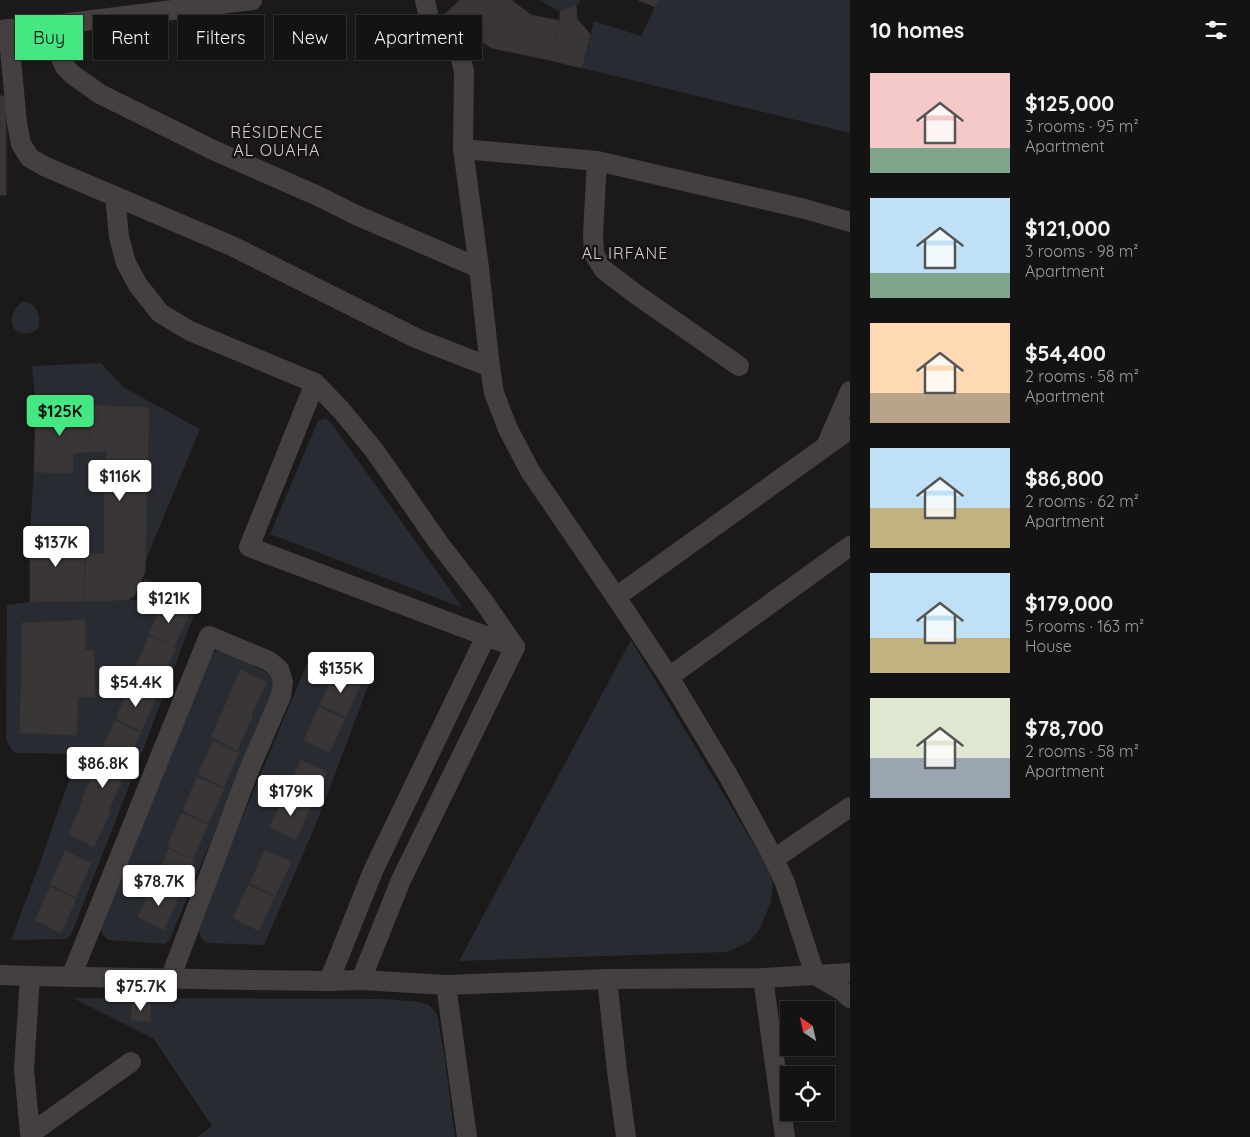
<!DOCTYPE html>
<meta charset="utf-8">
<style>
body{margin:0;font-family:Quicksand,sans-serif;background:#1d1c1c;color:#f1f3f6;height:100vh;display:flex;flex-direction:column;font-size:19px;white-space:nowrap}
*{box-sizing:border-box;margin:0}
p{font-size:16px;color:#9d9ea0}
.icon{flex:none;width:28px;height:28px;fill:none;stroke:currentColor;stroke-width:2;stroke-linecap:round;stroke-linejoin:round}
.map{position:relative;flex:1;overflow:hidden}
.side{display:flex;flex-direction:column;background:#141313;width:400px}
.side>*{flex:none}
.guide{position:absolute;left:15px;top:15px;width:475px;height:45px;display:flex;gap:10px}
.needle{width:32px;rotate:326deg}
.buttons{position:absolute;left:780px;top:1001px;display:grid;gap:10px}
.buttons a{display:grid;place-items:center;width:55px;height:55px;border-radius:0px;background:#141313;box-shadow:0 1px 4px #0004,0 0 0 1px #333233;font-size:25px}
.price{position:absolute;translate:-50% -42px;padding:0 11px;border-radius:5px;background:#fff;color:#222;font-size:16px;line-height:32px;filter:drop-shadow(0 1px 2px #0008)}
.price::after{content:'';position:absolute;left:50%;top:30px;width:15px;height:11px;margin-left:-8px;background:inherit;clip-path:polygon(0 0,100% 0,50% 100%)}
.price.active{background:#44e782;color:#111}
ul{padding:0;list-style:none}
li{display:flex;align-items:center;gap:15px;height:125px;padding:0 20px}
li span{display:grid;place-items:center;flex:none;width:140px;height:100px;border-radius:0px;color:#555}
li>.icon{margin-inline-start:auto}
span .icon{width:60px;height:60px;fill:#fffc;stroke-width:1}
li b{font-size:21px}
h2{display:flex;justify-content:space-between;align-items:center;height:60px;padding:0 20px;font-size:21px}
.chip{padding:0 18px;border-radius:0px;background:#141313;box-shadow:0 1px 4px #0004,0 0 0 1px #333233;font-size:18px;line-height:45px}
.chip.active{background:#44e782;color:#111}
main{display:flex;flex:1;min-height:0}
.map>svg:first-child{display:block}
.green{fill:#292b32}
.building{fill:#3a3638;stroke:#373334}
.lines{fill:none;stroke-linecap:round;stroke-linejoin:round}
.street{stroke:#443f41;stroke-width:20}
.labels{text-anchor:middle;dominant-baseline:central;stroke-width:5;stroke-linejoin:round;paint-order:stroke}
.quarter-label{font-size:16px;letter-spacing:1px;fill:#d6cdd2;stroke:#161414}
</style>
<main>
<div class="map">
<svg width="850" height="1137" viewBox="0 0 850 1137">
<rect width="100%" height="100%" fill="#1b1919"/>
<!-- green -->
<g class="green">
<polygon points="540,0 581,0 576,6 560,12"/>
<polygon points="658,0 850,0 850,133 582,68 594,21 641,36"/>
<path d="M23,301C38,304 41,316 38,329C16,344 0,319 23,301Z"/>
<polygon points="101,363 123,387 200,429 145,562 149,408 88,405 36,407 32,366"/>
<polygon points="326,418 332,424 463,608 270,534 318,421"/>
<polygon points="107,451 104,488 104,554 86,554 85,551 71,552 71,529 30,531 34,472 73,473 73,453"/>
<polygon points="145,578 199,602 133,776 71,935 66,939 11,940 41,860 78,754 16,753 11,749 6,738 7,605 30,602 136,600"/>
<polygon points="631,640 766,865 773,884 771,902 759,930 749,942 727,952 459,961"/>
<path d="M219,649L226,651L270,674C275,681 274,687 272,695L169,941L165,944L108,940L102,934L101,929L210,656L214,652Z"/>
<path d="M311,654L372,676L318,819L264,945L208,943C202,940 200,938 199,931L230,847Z"/>
<polygon points="73,998 384,999 420,1002 429,1005 437,1014 444,1052 455,1137 197,1137 212,1126 154,1039"/>
</g>
<!-- building -->
<g class="building">
<polygon points="460,0 512,0 515,3 479,40 442,17"/>
<polygon points="638,0 658,0 655,7"/>
<polygon points="515,3 531,15 560,21 549,60 492,48 479,40"/>
<polygon points="576,6 577,19 590,34 582,68 549,60 560,21 560,12"/>
<rect x="0" y="96" width="6" height="99"/>
<polygon points="88,405 149,408 145,572 134,596 128,600 84,601 86,554 104,554 104,488 107,451 90,452"/>
<polygon points="88,405 90,452 73,453 73,473 34,472 36,407"/>
<polygon points="72,529 71,552 85,551 84,601 30,602 30,531"/>
<polygon points="164,601 190,613 174,647 149,634"/>
<polygon points="85,620 85,650 94,650 95,697 78,697 76,735 20,733 22,623"/>
<polygon points="149,636 176,648 160,682 135,669"/>
<polygon points="240,670 267,682 251,716 226,703"/>
<polygon points="335,671 361,683 346,717 320,704"/>
<polygon points="130,685 157,697 141,731 116,718"/>
<polygon points="226,704 252,717 237,750 211,737"/>
<polygon points="319,707 345,719 329,753 304,740"/>
<polygon points="115,721 141,733 125,767 100,754"/>
<polygon points="213,741 239,753 224,787 198,774"/>
<polygon points="301,760 327,772 311,806 286,793"/>
<polygon points="97,766 123,778 108,812 82,799"/>
<polygon points="197,777 224,789 208,823 183,810"/>
<polygon points="285,794 311,806 296,840 270,827"/>
<polygon points="83,801 110,813 94,847 69,834"/>
<polygon points="182,813 208,825 193,859 167,846"/>
<polygon points="169,849 195,861 180,895 155,882"/>
<polygon points="265,850 291,862 275,896 250,883"/>
<polygon points="65,851 91,863 76,897 50,884"/>
<polygon points="153,884 179,896 164,930 138,917"/>
<polygon points="248,885 274,897 259,931 233,918"/>
<polygon points="50,887 76,899 61,933 35,920"/>
<polygon points="132,1002 151,1004 150,1022 131,1020"/>
</g>
<g class="lines">
<!-- street -->
<g class="street">
<polyline points="425,0 430,23 437,31 450,39 459,52 464,71 463,149 479,268 490,367 494,393 508,429 530,471 616,597"/>
<polyline points="53,25 60,56 65,67 73,75 100,94 213,150 318,196 356,215 479,268"/>
<polyline points="8,29 17,123 21,144 30,158 46,167 232,246 418,339 490,367"/>
<polyline points="0,30 53,25 252,0"/>
<polyline points="463,149 597,161 805,209 850,222"/>
<polyline points="597,161 593,233 594,254 604,270 637,295 739,366"/>
<polyline points="115,196 119,237 126,263 138,285 160,313 190,331 315,383 341,410 374,450 438,542 482,599 515,647"/>
<polyline points="315,383 249,547 515,647"/>
<polyline points="850,429 616,597 669,677 729,777 774,859 785,883 815,975 841,990 850,998"/>
<polyline points="826,446 850,391"/>
<polyline points="669,677 850,546"/>
<polyline points="774,859 850,807"/>
<polyline points="0,975 30,976"/>
<polyline points="71,977 209,636 269,661 279,669 283,682 281,696 249,770 170,979"/>
<polyline points="763,978 785,1137"/>
<polyline points="607,979 617,1071 626,1137"/>
<polyline points="361,980 401,880 515,647"/>
<polyline points="329,981 373,871 486,636"/>
<polyline points="446,985 467,1137"/>
<polyline points="131,1062 30,1134 24,1069 30,976 252,980 329,981 361,980 446,985 607,979 763,978 850,973"/>
</g>
</g>
<g class="labels">
<!-- quarter labels -->
<g class="quarter-label">
<text x="277" y="132">RÉSIDENCE<tspan x="277" dy="18">AL OUAHA</tspan></text>
<text x="625" y="253">AL IRFANE</text>
</g>
</g>
</svg>
<div class="buttons">
<a><svg class="needle" viewBox="-14 -14 28 28"><path d="M0-13l5 13h-10z" fill="#e53935"/><path d="M0 13l5-13h-10z" fill="#9d9ea0"/></svg></a>
<a><svg class="icon" aria-label="locate" viewBox="0 0 24 24"><circle cx="12" cy="12" r="6"/><path d="M12 2v4M12 18v4M2 12h4M18 12h4"/></svg></a>
</div>
<b class="price active" style="left:60px;top:437px">$125K</b>
<b class="price" style="left:120px;top:502px">$116K</b>
<b class="price" style="left:56px;top:568px">$137K</b>
<b class="price" style="left:169px;top:624px">$121K</b>
<b class="price" style="left:341px;top:694px">$135K</b>
<b class="price" style="left:136px;top:708px">$54.4K</b>
<b class="price" style="left:103px;top:789px">$86.8K</b>
<b class="price" style="left:291px;top:817px">$179K</b>
<b class="price" style="left:159px;top:907px">$78.7K</b>
<b class="price" style="left:141px;top:1012px">$75.7K</b>
<div class="guide">
<a class="chip active">Buy</a>
<a class="chip">Rent</a>
<a class="chip">Filters</a>
<a class="chip">New</a>
<a class="chip">Apartment</a>
</div>
</div>
<section class="side">
<h2>10 homes<svg class="icon" aria-label="filters" viewBox="0 0 24 24"><path d="M4 7h16M4 17h16"/><circle cx="9" cy="7" r="2"/><circle cx="15" cy="17" r="2"/></svg></h2>
<ul>
<li><span style="background:linear-gradient(#f6c9c9 75%,#7fa58c 0)"><svg class="icon" aria-label="home" viewBox="0 0 24 24"><path d="M3 11l9-7 9 7M6 9v11h12V9"/></svg></span><div><b>$125,000</b><p>3 rooms · 95 m²</p><p>Apartment</p></div></li>
<li><span style="background:linear-gradient(#bfe0f5 75%,#7fa58c 0)"><svg class="icon" aria-label="home" viewBox="0 0 24 24"><path d="M3 11l9-7 9 7M6 9v11h12V9"/></svg></span><div><b>$121,000</b><p>3 rooms · 98 m²</p><p>Apartment</p></div></li>
<li><span style="background:linear-gradient(#ffd9b3 70%,#b9a48a 0)"><svg class="icon" aria-label="home" viewBox="0 0 24 24"><path d="M3 11l9-7 9 7M6 9v11h12V9"/></svg></span><div><b>$54,400</b><p>2 rooms · 58 m²</p><p>Apartment</p></div></li>
<li><span style="background:linear-gradient(#bfe0f5 60%,#c2b280 0)"><svg class="icon" aria-label="home" viewBox="0 0 24 24"><path d="M3 11l9-7 9 7M6 9v11h12V9"/></svg></span><div><b>$86,800</b><p>2 rooms · 62 m²</p><p>Apartment</p></div></li>
<li><span style="background:linear-gradient(#bfe0f5 65%,#c2b280 0)"><svg class="icon" aria-label="home" viewBox="0 0 24 24"><path d="M3 11l9-7 9 7M6 9v11h12V9"/></svg></span><div><b>$179,000</b><p>5 rooms · 163 m²</p><p>House</p></div></li>
<li><span style="background:linear-gradient(#dfe7d0 60%,#9aa5b1 0)"><svg class="icon" aria-label="home" viewBox="0 0 24 24"><path d="M3 11l9-7 9 7M6 9v11h12V9"/></svg></span><div><b>$78,700</b><p>2 rooms · 58 m²</p><p>Apartment</p></div></li>
</ul>
</section>
</main>
